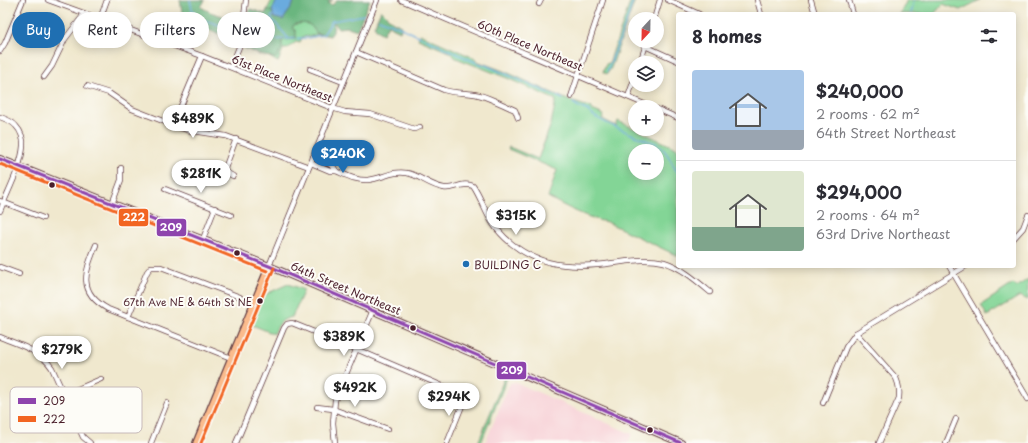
<!DOCTYPE html>
<meta charset="utf-8">
<style>
body{margin:0;font-family:"Playpen Sans",sans-serif;background:#f7f7f7;color:#2b2b33;height:100vh;display:flex;flex-direction:column;font-size:15px;white-space:nowrap}
*{box-sizing:border-box;margin:0}
p{font-size:13px;color:#7c7c81}
.icon{flex:none;width:22px;height:22px;fill:none;stroke:currentColor;stroke-width:2;stroke-linecap:round;stroke-linejoin:round}
.map{position:relative;flex:1;overflow:hidden}
.details{position:absolute;left:676px;top:12px;width:340px;height:256px;display:flex;flex-direction:column;background:#fff;border-radius:4px;box-shadow:0 2px 10px #0003}
.details>*{flex:none}
.guide{position:absolute;left:12px;top:12px;width:380px;height:36px;display:flex;gap:8px}
.needle{width:26px;rotate:202deg}
.buttons{position:absolute;left:628px;top:12px;display:grid;gap:8px}
.buttons a{display:grid;place-items:center;width:36px;height:36px;border-radius:50%;background:#fff;box-shadow:0 2px 10px #0003;font-size:20px}
.price{position:absolute;translate:-50% -34px;padding:0 9px;border-radius:14px;background:#fff;color:#222;font-size:13px;line-height:26px;filter:drop-shadow(0 1px 2px #0008)}
.price::after{content:'';position:absolute;left:50%;top:24px;width:12px;height:9px;margin-left:-6px;background:inherit;clip-path:polygon(0 0,100% 0,50% 100%)}
.price.active{background:#1f6fb2;color:#fff}
ul{padding:0;list-style:none}
li{display:flex;align-items:center;gap:12px;height:100px;padding:0 16px}
li+li{border-top:1px solid #e1e1e2}
li span{display:grid;place-items:center;flex:none;width:112px;height:80px;border-radius:4px;color:#555}
li>.icon{margin-inline-start:auto}
span .icon{width:48px;height:48px;fill:#fffc;stroke-width:1}
li b{font-size:17px}
h2{display:flex;justify-content:space-between;align-items:center;height:48px;padding:0 16px;font-size:17px}
.tag{padding:0 14px;border-radius:18px;background:#fff;box-shadow:0 2px 10px #0003;font-size:14px;line-height:36px}
.tag.active{background:#1f6fb2;color:#fff}
.map>svg:first-child{display:block}
.built{fill:#f7cfd5}
.green{fill:#83d596;stroke:#667a60;fill-rule:evenodd}
.forest{fill:#6ab67f;stroke:#5a6a55}
.water{fill:#6aabde;stroke:#5a6584}
.lines{fill:none;stroke-linecap:round;stroke-linejoin:round}
.stream{stroke:#6aabde;stroke-width:1.5}
.minor-casing{stroke:#633d43;stroke-width:6}
.major-casing{stroke:#633d43;stroke-width:8}
.minor{stroke:#fff;stroke-width:4.5}
.major{stroke:#fbbb8c;stroke-width:5.5}
.bus-1-casing{stroke:#fdfcf7;stroke-width:6}
.bus-2-casing{stroke:#fdfcf7;stroke-width:6}
.bus-1{stroke:#8e44ad;stroke-width:3}
.bus-2{stroke:#f26522;stroke-width:3}
.bus-dot{fill:#4a1f2b;stroke:#fdfcf7;stroke-width:1.5}
.poi-dot{fill:#1f6fb2;stroke:#fdfcf7;stroke-width:1.5}
.labels{text-anchor:middle;dominant-baseline:central;stroke-width:4;stroke-linejoin:round;paint-order:stroke}
.bus-label{font-size:10px;fill:#4a1f2b;stroke:#fdfcf7;text-anchor:end}
.street-label{font-size:11px;fill:#4a1f2b;stroke:#fdfcf7}
.poi-label{font-size:11px;fill:#4a1f2b;stroke:#fdfcf7;text-anchor:start}
.key{fill:#fdfcf7;stroke:#c7baba;stroke-width:1}
.key-label{font-size:11px;fill:#4a1f2b}
.line-badge{stroke:#fdfcf7;stroke-width:1.5}
.badge-label{font-size:11px;text-anchor:middle;font-weight:bold;fill:#fff}
</style>
<div class="map">
<svg width="1028" height="443" viewBox="0 0 1028 443">
<rect width="100%" height="100%" fill="#fdfcf7"/>
<filter id="ink" filterUnits="userSpaceOnUse"><feTurbulence type="fractalNoise" baseFrequency=".025" numOctaves="2"/><feDisplacementMap in="SourceGraphic" scale="8" xChannelSelector="R" yChannelSelector="G"/><feConvolveMatrix kernelMatrix="1 2 1 2 8 2 1 2 1" color-interpolation-filters="sRGB"/></filter>
<filter id="wash" filterUnits="userSpaceOnUse"><feTurbulence type="fractalNoise" baseFrequency=".012" numOctaves="4" result="noise"/><feDisplacementMap in="SourceGraphic" scale="16" xChannelSelector="R" yChannelSelector="G"/><feGaussianBlur stdDeviation="0.9" result="paint"/><feColorMatrix in="noise" values="0 0 0 0 0 0 0 0 0 0 0 0 0 0 0 0 0 1.4 0 .05"/><feComposite in="paint" operator="in"/></filter>
<g filter="url(#wash)">
<rect width="100%" height="100%" fill="#f0e8ce"/>
<!-- built -->
<polygon class="built" points="515,382 632,434 628,443 485,443 510,383"/>
<!-- green -->
<g class="green">
<path d="M272,0H297L282,40L296,39L292,28L295,24C307,23 310,22 316,33L321,34L302,37L300,43L296,42L287,49H283L278,62L245,43L250,9L265,14Z"/>
<polygon points="631,0 635,0 611,68 607,74 603,72 606,64 609,63"/>
<polygon points="907,0 980,0 960,10 943,4 934,14 900,14"/>
<path d="M420,34L472,57L477,61L506,72L568,100L592,108V110L604,115L602,119L616,126L618,121L678,149V256L607,222C591,220 562,205 548,197L557,170L508,149L509,147L538,159L551,124L556,100L507,78L456,58L449,52L418,39ZM635,151H657V173H635Z"/>
<polygon points="1028,279 1028,300 1020,296 987,316 981,305 1013,284 1017,287"/>
<path d="M288,284L304,290L292,317C281,319 278,325 274,334L250,324L256,309L264,295Z"/>
<polygon points="505,377 507,378 481,443 478,443"/>
</g>
<!-- forest -->
<g class="forest">
<polygon points="180,0 205,0 201,7 210,12 238,21 235,40 183,20"/>
<path d="M294,0H333L328,3L332,5L338,0H370L357,30L348,27L338,28L334,22L333,32L330,36L316,33C310,22 307,23 295,24L292,28L296,31V39L282,40V48L276,58L260,55L244,48L250,9L265,14L267,10H272L274,18L293,5Z"/>
<polygon points="381,10 393,22 402,26 400,31 388,25 383,34 379,32 374,26"/>
</g>
<!-- water -->
<polygon class="water" points="277,0 294,0 293,5 283,20 274,18 272,10"/>
<g class="lines">
<!-- stream -->
<g class="stream">
<polyline points="190,0 192,9 198,18 234,30"/>
<polyline points="911,14 914,0"/>
<polyline points="273,15 271,18 288,38"/>
<polyline points="379,19 397,26 477,63 485,65 563,99"/>
<polyline points="249,34 265,40 307,38 323,35 332,21 364,15"/>
<polyline points="607,72 627,20 633,0"/>
<polyline points="573,103 581,108 589,111"/>
<path d="M588,111C592,119 637,136 648,141C651,142 654,142 657,144C669,152 670,162 678,173"/>
</g>
</g>
</g>
<g filter="url(#ink)">
<g class="lines">
<defs>
<g id="minor">
<polyline points="48,0 202,56 332,108 345,112 370,114 414,129 420,127"/>
<polyline points="401,0 651,107"/>
<polyline points="668,0 699,14"/>
<polyline points="757,0 761,14"/>
<polyline points="811,0 815,14"/>
<polyline points="849,0 853,14"/>
<polyline points="539,4 541,0"/>
<polyline points="100,19 107,0"/>
<polyline points="654,19 660,0"/>
<polyline points="645,46 678,61"/>
<polyline points="0,51 5,43 23,0"/>
<path d="M356,52L444,90C456,94 468,92 479,95C491,98 503,105 515,110L518,118"/>
<polyline points="640,63 647,41"/>
<polyline points="231,67 241,42 246,0"/>
<polyline points="310,69 343,82"/>
<polyline points="44,77 52,66 65,39 82,17 83,13"/>
<polyline points="87,86 109,93 132,109 173,125 187,130 226,136 309,167"/>
<polyline points="571,97 603,0"/>
<polyline points="628,97 635,77"/>
<polyline points="657,109 678,118"/>
<path d="M0,117C6,119 12,121 16,126C21,131 24,140 23,146C22,165 7,193 0,211"/>
<polyline points="173,125 202,56"/>
<polyline points="311,163 330,171 336,171 333,166 313,157"/>
<polyline points="208,168 224,171 233,176"/>
<polyline points="224,171 236,139"/>
<path d="M336,171C346,175 356,181 368,180C382,179 392,170 407,173C419,175 430,186 444,188C454,190 463,181 473,186C482,199 486,216 496,228C527,266 568,270 613,263C630,261 647,258 664,262C681,267 697,281 710,292"/>
<polyline points="165,189 231,215"/>
<polyline points="0,201 43,218"/>
<polyline points="112,204 121,180 121,168"/>
<polyline points="1014,238 1023,228 1028,215"/>
<polyline points="203,239 215,208"/>
<path d="M96,245C85,272 77,292 108,309L231,358"/>
<polyline points="269,266 377,0"/>
<polyline points="949,266 1028,399"/>
<polyline points="0,267 19,274"/>
<polyline points="128,317 147,272 151,267 161,267 240,297"/>
<path d="M856,333L896,378C899,385 900,390 899,398L879,443"/>
<path d="M0,337C19,345 40,350 52,368L83,437L90,443"/>
<polyline points="823,403 846,347 856,333 966,266"/>
<polyline points="317,407 333,409 388,429"/>
<polyline points="35,427 38,414 42,406 50,400 64,395 101,379"/>
<polyline points="151,443 167,403"/>
<polyline points="236,443 284,328 287,324 292,323 356,349 466,396 447,443"/>
<polyline points="335,443 333,423 335,400 373,310"/>
<polyline points="946,443 956,419"/>
</g>
<g id="major">
<polyline points="0,159 269,266 681,443"/>
<polyline points="196,443 269,266"/>
</g>
</defs>
<!-- minor casing -->
<use href="#minor" class="minor-casing"/>
<!-- major casing -->
<use href="#major" class="major-casing"/>
<!-- minor -->
<use href="#minor" class="minor"/>
<!-- major -->
<use href="#major" class="major"/>
<defs>
<polyline id="bus-1" points="0,159 269,266 681,443"/>
<g id="bus-2">
<polyline points="0,164 267,271"/>
<polyline points="201,443 274,268"/>
</g>
</defs>
<!-- bus-1 casing -->
<use href="#bus-1" class="bus-1-casing"/>
<!-- bus-2 casing -->
<use href="#bus-2" class="bus-2-casing"/>
<!-- bus-1 -->
<use href="#bus-1" class="bus-1"/>
<!-- bus-2 -->
<use href="#bus-2" class="bus-2"/>
</g>
</g>
<!-- markers -->
<g class="bus-dot">
<circle cx="52" cy="185" r="3.5"/>
<circle cx="237" cy="253" r="3.5"/>
<circle cx="260" cy="301" r="3.5"/>
<circle cx="413" cy="328" r="3.5"/>
<circle cx="650" cy="430" r="3.5"/>
</g>
<circle class="poi-dot" cx="466" cy="264" r="4"/>
<g class="labels">
<!-- bus labels -->
<g class="bus-label">
<text x="252" y="301">67th Ave NE &amp; 64th St NE</text>
</g>
<!-- street labels -->
<g class="street-label">
<text transform="translate(530 45) rotate(23)">60th Place Northeast</text>
<text transform="translate(282 78) rotate(22)">61st Place Northeast</text>
<text transform="translate(346 288) rotate(23)">64th Street Northeast</text>
</g>
<!-- poi labels -->
<g class="poi-label">
<text x="474" y="264">BUILDING C</text>
</g>
</g>
<!-- legend -->
<rect x="10" y="387" width="132" height="46" rx="6" class="key"/>
<rect x="18" y="398" width="18" height="6" fill="#8e44ad"/>
<rect x="18" y="416" width="18" height="6" fill="#f26522"/>
<g class="key-label">
<text x="43" y="405">209</text>
<text x="43" y="423">222</text>
</g>
<g class="line-badge">
<rect x="118" y="208" width="31" height="19" rx="4" fill="#f26522"/>
<rect x="156" y="218" width="31" height="19" rx="4" fill="#8e44ad"/>
<rect x="496" y="361" width="31" height="19" rx="4" fill="#8e44ad"/>
</g>
<g class="badge-label">
<text x="134" y="221">222</text>
<text x="171" y="231">209</text>
<text x="512" y="374">209</text>
</g>
</svg>
<div class="buttons">
<a><svg class="needle" viewBox="-14 -14 28 28"><path d="M0-13l5 13h-10z" fill="#e53935"/><path d="M0 13l5-13h-10z" fill="#7c7c81"/></svg></a>
<a><svg class="icon" aria-label="layers" viewBox="0 0 24 24"><path d="M12 4l9 5-9 5-9-5zM3 14l9 5 9-5"/></svg></a>
<a>+</a>
<a>−</a>
</div>
<b class="price" style="left:193px;top:139px">$489K</b>
<b class="price active" style="left:343px;top:174px">$240K</b>
<b class="price" style="left:201px;top:194px">$281K</b>
<b class="price" style="left:516px;top:236px">$315K</b>
<b class="price" style="left:344px;top:357px">$389K</b>
<b class="price" style="left:62px;top:370px">$279K</b>
<b class="price" style="left:355px;top:408px">$492K</b>
<b class="price" style="left:449px;top:417px">$294K</b>
<div class="guide">
<a class="tag active">Buy</a>
<a class="tag">Rent</a>
<a class="tag">Filters</a>
<a class="tag">New</a>
</div>
<section class="details">
<h2>8 homes<svg class="icon" aria-label="filters" viewBox="0 0 24 24"><path d="M4 7h16M4 17h16"/><circle cx="9" cy="7" r="2"/><circle cx="15" cy="17" r="2"/></svg></h2>
<ul>
<li><span style="background:linear-gradient(#a9c7e8 75%,#9aa5b1 0)"><svg class="icon" aria-label="home" viewBox="0 0 24 24"><path d="M3 11l9-7 9 7M6 9v11h12V9"/></svg></span><div><b>$240,000</b><p>2 rooms · 62 m²</p><p>64th Street Northeast</p></div></li>
<li><span style="background:linear-gradient(#dfe7d0 70%,#7fa58c 0)"><svg class="icon" aria-label="home" viewBox="0 0 24 24"><path d="M3 11l9-7 9 7M6 9v11h12V9"/></svg></span><div><b>$294,000</b><p>2 rooms · 64 m²</p><p>63rd Drive Northeast</p></div></li>
</ul>
</section>
</div>
